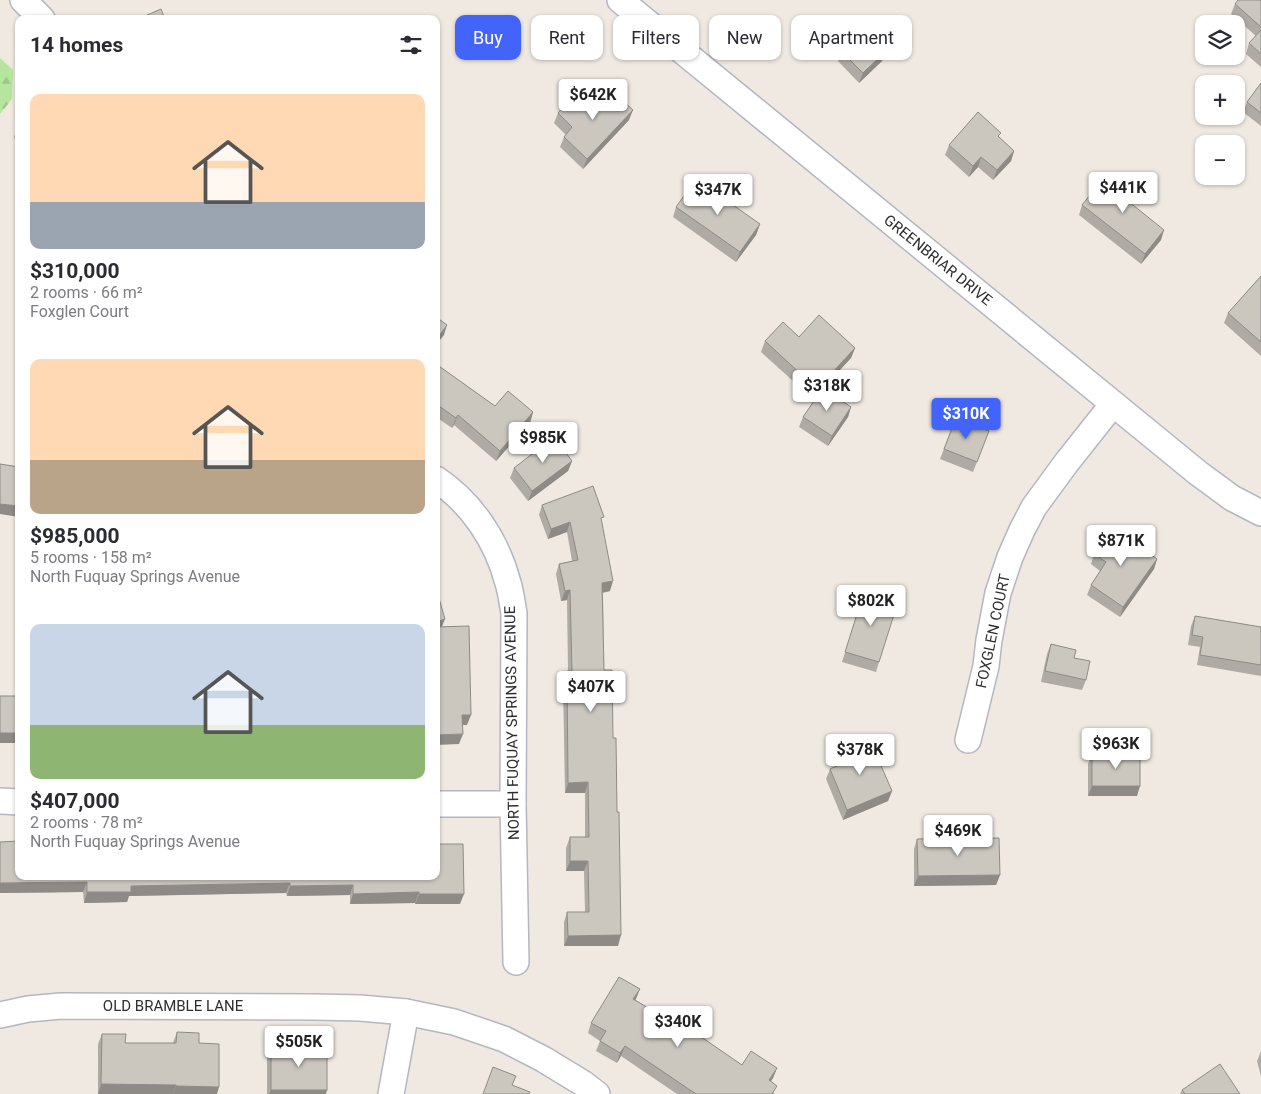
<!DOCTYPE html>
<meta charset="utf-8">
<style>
body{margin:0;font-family:Roboto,sans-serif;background:#f7f7f7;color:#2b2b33;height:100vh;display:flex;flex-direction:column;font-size:19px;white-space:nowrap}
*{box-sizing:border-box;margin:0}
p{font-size:16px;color:#7c7c81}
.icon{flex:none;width:28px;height:28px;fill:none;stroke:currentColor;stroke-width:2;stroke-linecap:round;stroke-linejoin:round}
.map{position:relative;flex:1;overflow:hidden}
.details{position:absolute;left:15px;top:15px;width:425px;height:865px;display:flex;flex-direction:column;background:#fff;border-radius:10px;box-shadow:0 1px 4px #0004}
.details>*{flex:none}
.banner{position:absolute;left:455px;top:15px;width:475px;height:45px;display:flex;gap:10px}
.tools{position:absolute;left:1195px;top:15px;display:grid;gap:10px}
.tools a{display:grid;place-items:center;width:50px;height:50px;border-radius:10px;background:#fff;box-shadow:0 1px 4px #0004;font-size:25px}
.price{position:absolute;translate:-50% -42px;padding:0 11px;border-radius:5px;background:#fff;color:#222;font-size:16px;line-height:32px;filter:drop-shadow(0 1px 2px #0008)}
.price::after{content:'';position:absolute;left:50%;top:30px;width:15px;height:11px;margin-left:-8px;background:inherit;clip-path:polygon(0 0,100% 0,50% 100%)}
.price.current{background:#4264fb;color:#fff}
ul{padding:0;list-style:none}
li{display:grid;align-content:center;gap:10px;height:265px;padding:0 15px}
li span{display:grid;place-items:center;height:155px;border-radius:10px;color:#555}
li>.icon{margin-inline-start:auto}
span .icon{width:90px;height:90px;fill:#fffc;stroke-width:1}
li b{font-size:21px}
h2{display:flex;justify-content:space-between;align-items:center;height:60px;padding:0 15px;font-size:21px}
.chip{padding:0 18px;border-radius:10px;background:#fff;box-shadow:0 1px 4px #0004;font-size:18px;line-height:45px}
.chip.current{background:#4264fb;color:#fff}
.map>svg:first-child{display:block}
.forest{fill:url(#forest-firs)}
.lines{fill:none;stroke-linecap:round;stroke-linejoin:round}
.street-casing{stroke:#b4b7c1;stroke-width:28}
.street{stroke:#fff;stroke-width:25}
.wall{fill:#afaba4}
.shaded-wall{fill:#8e8b86}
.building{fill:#cbc7bf;stroke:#8e8b86}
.labels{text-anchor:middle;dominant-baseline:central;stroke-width:5;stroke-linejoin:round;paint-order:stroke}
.street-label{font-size:15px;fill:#2e2e2e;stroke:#fff}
</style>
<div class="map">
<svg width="1261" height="1094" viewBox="0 0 1261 1094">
<defs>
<pattern id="forest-firs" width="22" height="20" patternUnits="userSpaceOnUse" patternTransform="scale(1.25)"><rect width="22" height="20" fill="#b6e59e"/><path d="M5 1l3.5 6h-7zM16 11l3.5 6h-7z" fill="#9dc588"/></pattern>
</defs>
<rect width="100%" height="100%" fill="#efe9e1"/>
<!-- forest -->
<polygon class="forest" points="0,58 13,70 12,99 0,114"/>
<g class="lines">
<defs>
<g id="street">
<polyline points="23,0 42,19"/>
<polyline points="620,0 1198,473 1232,498 1261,513"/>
<path d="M436,479C472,503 497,541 508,583C511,592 512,603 514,613L513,804L516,962"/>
<polyline points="968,740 986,666 989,640 998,593 1010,557 1022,530 1034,507 1067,462 1113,404"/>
<polyline points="0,801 19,802"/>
<polyline points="436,804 513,804"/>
<polyline points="0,1015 28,1009 61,1006 313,1007 360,1008 406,1012 454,1022 504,1039 543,1059 584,1084 597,1094"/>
<polyline points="391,1094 406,1012"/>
</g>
</defs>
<!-- street casing -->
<use href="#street" class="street-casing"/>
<!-- street -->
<use href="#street" class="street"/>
</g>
<!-- wall -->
<g class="wall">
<polygon points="1261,0 1261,67 1246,54 1249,43 1256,36 1231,14 1235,4"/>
<polygon points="841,51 886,51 882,61 859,83 838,61"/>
<polygon points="1261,83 1261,126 1243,112 1247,102"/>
<polygon points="597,107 629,120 583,169 560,147 564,137 566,135 554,123 558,113"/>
<polygon points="18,127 19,127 19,151 14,137"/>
<polygon points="999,137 1014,151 1011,161 993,180 978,167 969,177 945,155 949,145"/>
<polygon points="1133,195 1130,202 1161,240 1141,264 1079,215 1082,205"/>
<polygon points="676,207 760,224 756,235 736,262 673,217"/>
<polygon points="1261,276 1261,356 1224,323 1228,313"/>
<polygon points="799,337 855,348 851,358 823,388 851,407 848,417 828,446 799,427 803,417 819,393 813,399 761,352 765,341"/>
<polygon points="436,364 495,406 533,412 530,423 496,461 454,425 452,428 436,417"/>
<polygon points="956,418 989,431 973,472 940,459"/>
<polygon points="572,461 568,471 528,501 510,478 514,468"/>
<polygon points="542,505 602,524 610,591 603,593 604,670 618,946 564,946 564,922 567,912 585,912 584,871 566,871 566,848 570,837 585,837 585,793 565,793 563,681 567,671 568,671 567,600 561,601 556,574 559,564 572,561 567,532 548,539 539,515"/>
<polygon points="1094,554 1157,559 1154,569 1120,617 1087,595 1091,585 1100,571 1091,564"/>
<polygon points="864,592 879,662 876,672 842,662"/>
<polygon points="1195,616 1261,627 1261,676 1197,665 1200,647 1188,645 1191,626"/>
<polygon points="1051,644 1074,658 1086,680 1082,690 1041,682 1047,654"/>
<polygon points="841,752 892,791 888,801 843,820 826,779 830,769 839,765 838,762"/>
<polygon points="1092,754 1137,796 1088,796 1088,764"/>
<polygon points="917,839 1000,875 996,885 914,886 914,849"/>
<polygon points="0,842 19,876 436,876 460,904 415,904 415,903 350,904 350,895 287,896 286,893 129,896 127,902 84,903 83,892 0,893"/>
<polygon points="635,1000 742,1065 777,1068 773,1078 771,1081 774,1094 677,1094 621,1056 617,1063 596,1051 600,1041 588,1033 591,1023"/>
<polygon points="177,1032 199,1043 217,1094 98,1094 98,1044 102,1034 125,1043 173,1043"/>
<polygon points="271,1046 326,1094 267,1094 267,1056"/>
<polygon points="1261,1051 1261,1076 1257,1061"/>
<polygon points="1182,1090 1240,1094 1180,1094"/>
</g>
<!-- shaded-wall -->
<g class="shaded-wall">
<polygon points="886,51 882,61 859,83 863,73"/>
<polygon points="633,110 629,120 583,169 587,159"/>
<polygon points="1014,151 1011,161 993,180 997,170"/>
<polygon points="981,157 978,167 969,177 973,166"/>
<polygon points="760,224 756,235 736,262 740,252"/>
<polygon points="1164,230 1161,240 1141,264 1145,254"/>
<polygon points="447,325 444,335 436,345 436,340"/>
<polygon points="855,348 851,358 813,399 817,389"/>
<polygon points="851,407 848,417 828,446 832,436"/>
<polygon points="533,412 530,423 496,461 500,451"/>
<polygon points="458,415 454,425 452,428 456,418"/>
<polygon points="572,461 568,471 528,501 532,491"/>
<polygon points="0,504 19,506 19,517 0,514"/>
<polygon points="570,522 567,532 548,539 551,529"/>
<polygon points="1157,559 1154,569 1120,617 1123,607"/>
<polygon points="613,581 610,591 599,593 602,583"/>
<polygon points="570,590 567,600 561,601 565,591"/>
<polygon points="445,619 441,629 436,631 436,622"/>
<polygon points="462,715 471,715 467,725 459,725"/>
<rect x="0" y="733" width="19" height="10"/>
<polygon points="463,734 459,744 436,745 436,735"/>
<polygon points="588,782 585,793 565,793 568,783"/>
<polygon points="1092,786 1140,786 1137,796 1088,796"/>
<polygon points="892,791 888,801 843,820 847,810"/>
<polygon points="570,861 588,861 584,871 566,871"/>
<polygon points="1000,875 996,885 914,886 918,876"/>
<polygon points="87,882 83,892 0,893 0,883"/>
<polygon points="290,883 286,893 129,896 127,902 84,903 87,892 131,886"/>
<polygon points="353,885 350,895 287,896 290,886"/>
<polygon points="419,892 415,903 350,904 353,894"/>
<polygon points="419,894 464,894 460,904 415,904"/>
<polygon points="621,935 618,946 564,946 568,936"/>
<polygon points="640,989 636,999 630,1009 633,999"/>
<polygon points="625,1046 621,1056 617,1063 620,1053"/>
<polygon points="777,1068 773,1078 765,1090 769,1080"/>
<polygon points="101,1084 176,1085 173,1094 98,1094"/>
<polygon points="176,1086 219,1087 217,1094 173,1094"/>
<polygon points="271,1090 327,1090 326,1094 269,1094"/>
</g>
<!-- building -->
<g class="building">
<polygon points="1238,0 1261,0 1261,27 1235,4"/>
<polygon points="161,9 165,19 138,19"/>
<polygon points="865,28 886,51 863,73 841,51"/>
<polygon points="1261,30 1261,54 1249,43"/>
<polygon points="1261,83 1261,113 1247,102"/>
<polygon points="579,90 597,107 612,91 633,110 587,159 564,137 572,127 558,113"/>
<polygon points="978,112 1001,133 998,136 1014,151 997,170 981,157 973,166 949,145"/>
<polygon points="1107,174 1133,195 1128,201 1164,230 1145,254 1082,205"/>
<polygon points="696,179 760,224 740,252 676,207"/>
<polygon points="1261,276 1261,342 1228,313"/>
<polygon points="819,315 855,348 817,389 765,341 783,322 799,337"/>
<polygon points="436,317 447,325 436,340"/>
<polygon points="436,364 495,406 508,391 533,412 500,451 458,415 456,418 436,404"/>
<polygon points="823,388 851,407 832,436 803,417"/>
<polygon points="956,418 989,431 977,462 944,449"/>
<polygon points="554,437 572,461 532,491 514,468"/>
<polygon points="0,464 19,467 19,506 0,504"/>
<polygon points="593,486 604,517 601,518 613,581 602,583 604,670 612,670 613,738 616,738 617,812 619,812 621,935 568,936 567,912 589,912 588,861 570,861 570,837 589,837 588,782 568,783 567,671 572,671 570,590 565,591 559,564 578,560 570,522 551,529 542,505"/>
<polygon points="1113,528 1157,559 1123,607 1091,585 1106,562 1094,554"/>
<polygon points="436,588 445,619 436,622"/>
<polygon points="864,592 898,602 879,662 845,652"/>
<polygon points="1195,616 1261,627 1261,665 1200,655 1203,637 1192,635"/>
<polygon points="469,626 471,715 462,715 463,734 436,735 436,627"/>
<polygon points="1051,644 1076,650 1074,658 1090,661 1086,680 1045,671"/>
<rect x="0" y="696" width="19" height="37"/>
<polygon points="870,740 892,791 847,810 830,769 846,762 841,752"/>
<rect x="1092" y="754" width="48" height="32"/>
<polygon points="999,838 1000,875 918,876 917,839"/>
<polygon points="19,841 19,876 436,876 436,844 463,844 464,894 419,894 419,892 353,894 353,885 290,886 290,883 131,886 131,892 87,892 87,882 0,883 0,842"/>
<polygon points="619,977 640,989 633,999 676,1024 678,1021 742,1065 751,1051 777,1068 769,1080 777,1086 772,1094 696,1094 625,1046 620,1053 600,1041 606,1031 591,1023"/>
<polygon points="177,1032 199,1033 199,1043 219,1044 219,1087 176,1086 176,1085 101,1084 102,1034 126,1034 125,1043 176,1043"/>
<rect x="271" y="1046" width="56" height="44"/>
<polygon points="1220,1064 1240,1094 1185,1094 1182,1090"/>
<polygon points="493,1067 516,1076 512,1085 530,1092 529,1094 483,1094"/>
</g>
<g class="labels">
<!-- street labels -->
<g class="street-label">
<text transform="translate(938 260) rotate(39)">GREENBRIAR DRIVE</text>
<text transform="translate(993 631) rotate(-78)">FOXGLEN COURT</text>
<text transform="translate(512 723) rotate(-91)">NORTH FUQUAY SPRINGS AVENUE</text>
<text x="173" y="1006">OLD BRAMBLE LANE</text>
</g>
</g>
</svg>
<div class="tools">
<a><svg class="icon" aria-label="layers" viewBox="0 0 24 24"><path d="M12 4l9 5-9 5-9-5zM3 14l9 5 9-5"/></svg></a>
<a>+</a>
<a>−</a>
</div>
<b class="price" style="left:593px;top:121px">$642K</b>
<b class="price" style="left:1123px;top:214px">$441K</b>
<b class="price" style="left:718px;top:216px">$347K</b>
<b class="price" style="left:827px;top:412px">$318K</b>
<b class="price current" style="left:966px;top:440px">$310K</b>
<b class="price" style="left:543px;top:464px">$985K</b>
<b class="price" style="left:1121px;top:567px">$871K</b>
<b class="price" style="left:871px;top:627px">$802K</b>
<b class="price" style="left:591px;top:713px">$407K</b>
<b class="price" style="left:1116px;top:770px">$963K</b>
<b class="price" style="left:860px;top:776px">$378K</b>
<b class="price" style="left:958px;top:857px">$469K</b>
<b class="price" style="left:678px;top:1048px">$340K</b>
<b class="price" style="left:299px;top:1068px">$505K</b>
<div class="banner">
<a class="chip current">Buy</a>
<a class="chip">Rent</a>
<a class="chip">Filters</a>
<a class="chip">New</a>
<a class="chip">Apartment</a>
</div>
<section class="details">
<h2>14 homes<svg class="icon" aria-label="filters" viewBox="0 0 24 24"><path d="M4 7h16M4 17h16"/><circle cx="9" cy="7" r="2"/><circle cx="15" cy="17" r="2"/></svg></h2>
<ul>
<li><span style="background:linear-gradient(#ffd9b3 70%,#9aa5b1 0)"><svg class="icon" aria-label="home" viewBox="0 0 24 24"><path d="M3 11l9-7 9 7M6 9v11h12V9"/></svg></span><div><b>$310,000</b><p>2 rooms · 66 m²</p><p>Foxglen Court</p></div></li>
<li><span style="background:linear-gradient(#ffd9b3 65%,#b9a48a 0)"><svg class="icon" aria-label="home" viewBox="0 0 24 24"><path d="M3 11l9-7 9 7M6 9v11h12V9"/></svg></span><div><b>$985,000</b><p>5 rooms · 158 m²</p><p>North Fuquay Springs Avenue</p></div></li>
<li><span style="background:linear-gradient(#c9d6e8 65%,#8fb573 0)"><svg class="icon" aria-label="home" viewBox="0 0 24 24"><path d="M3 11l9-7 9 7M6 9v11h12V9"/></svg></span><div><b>$407,000</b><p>2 rooms · 78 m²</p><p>North Fuquay Springs Avenue</p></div></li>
</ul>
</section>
</div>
